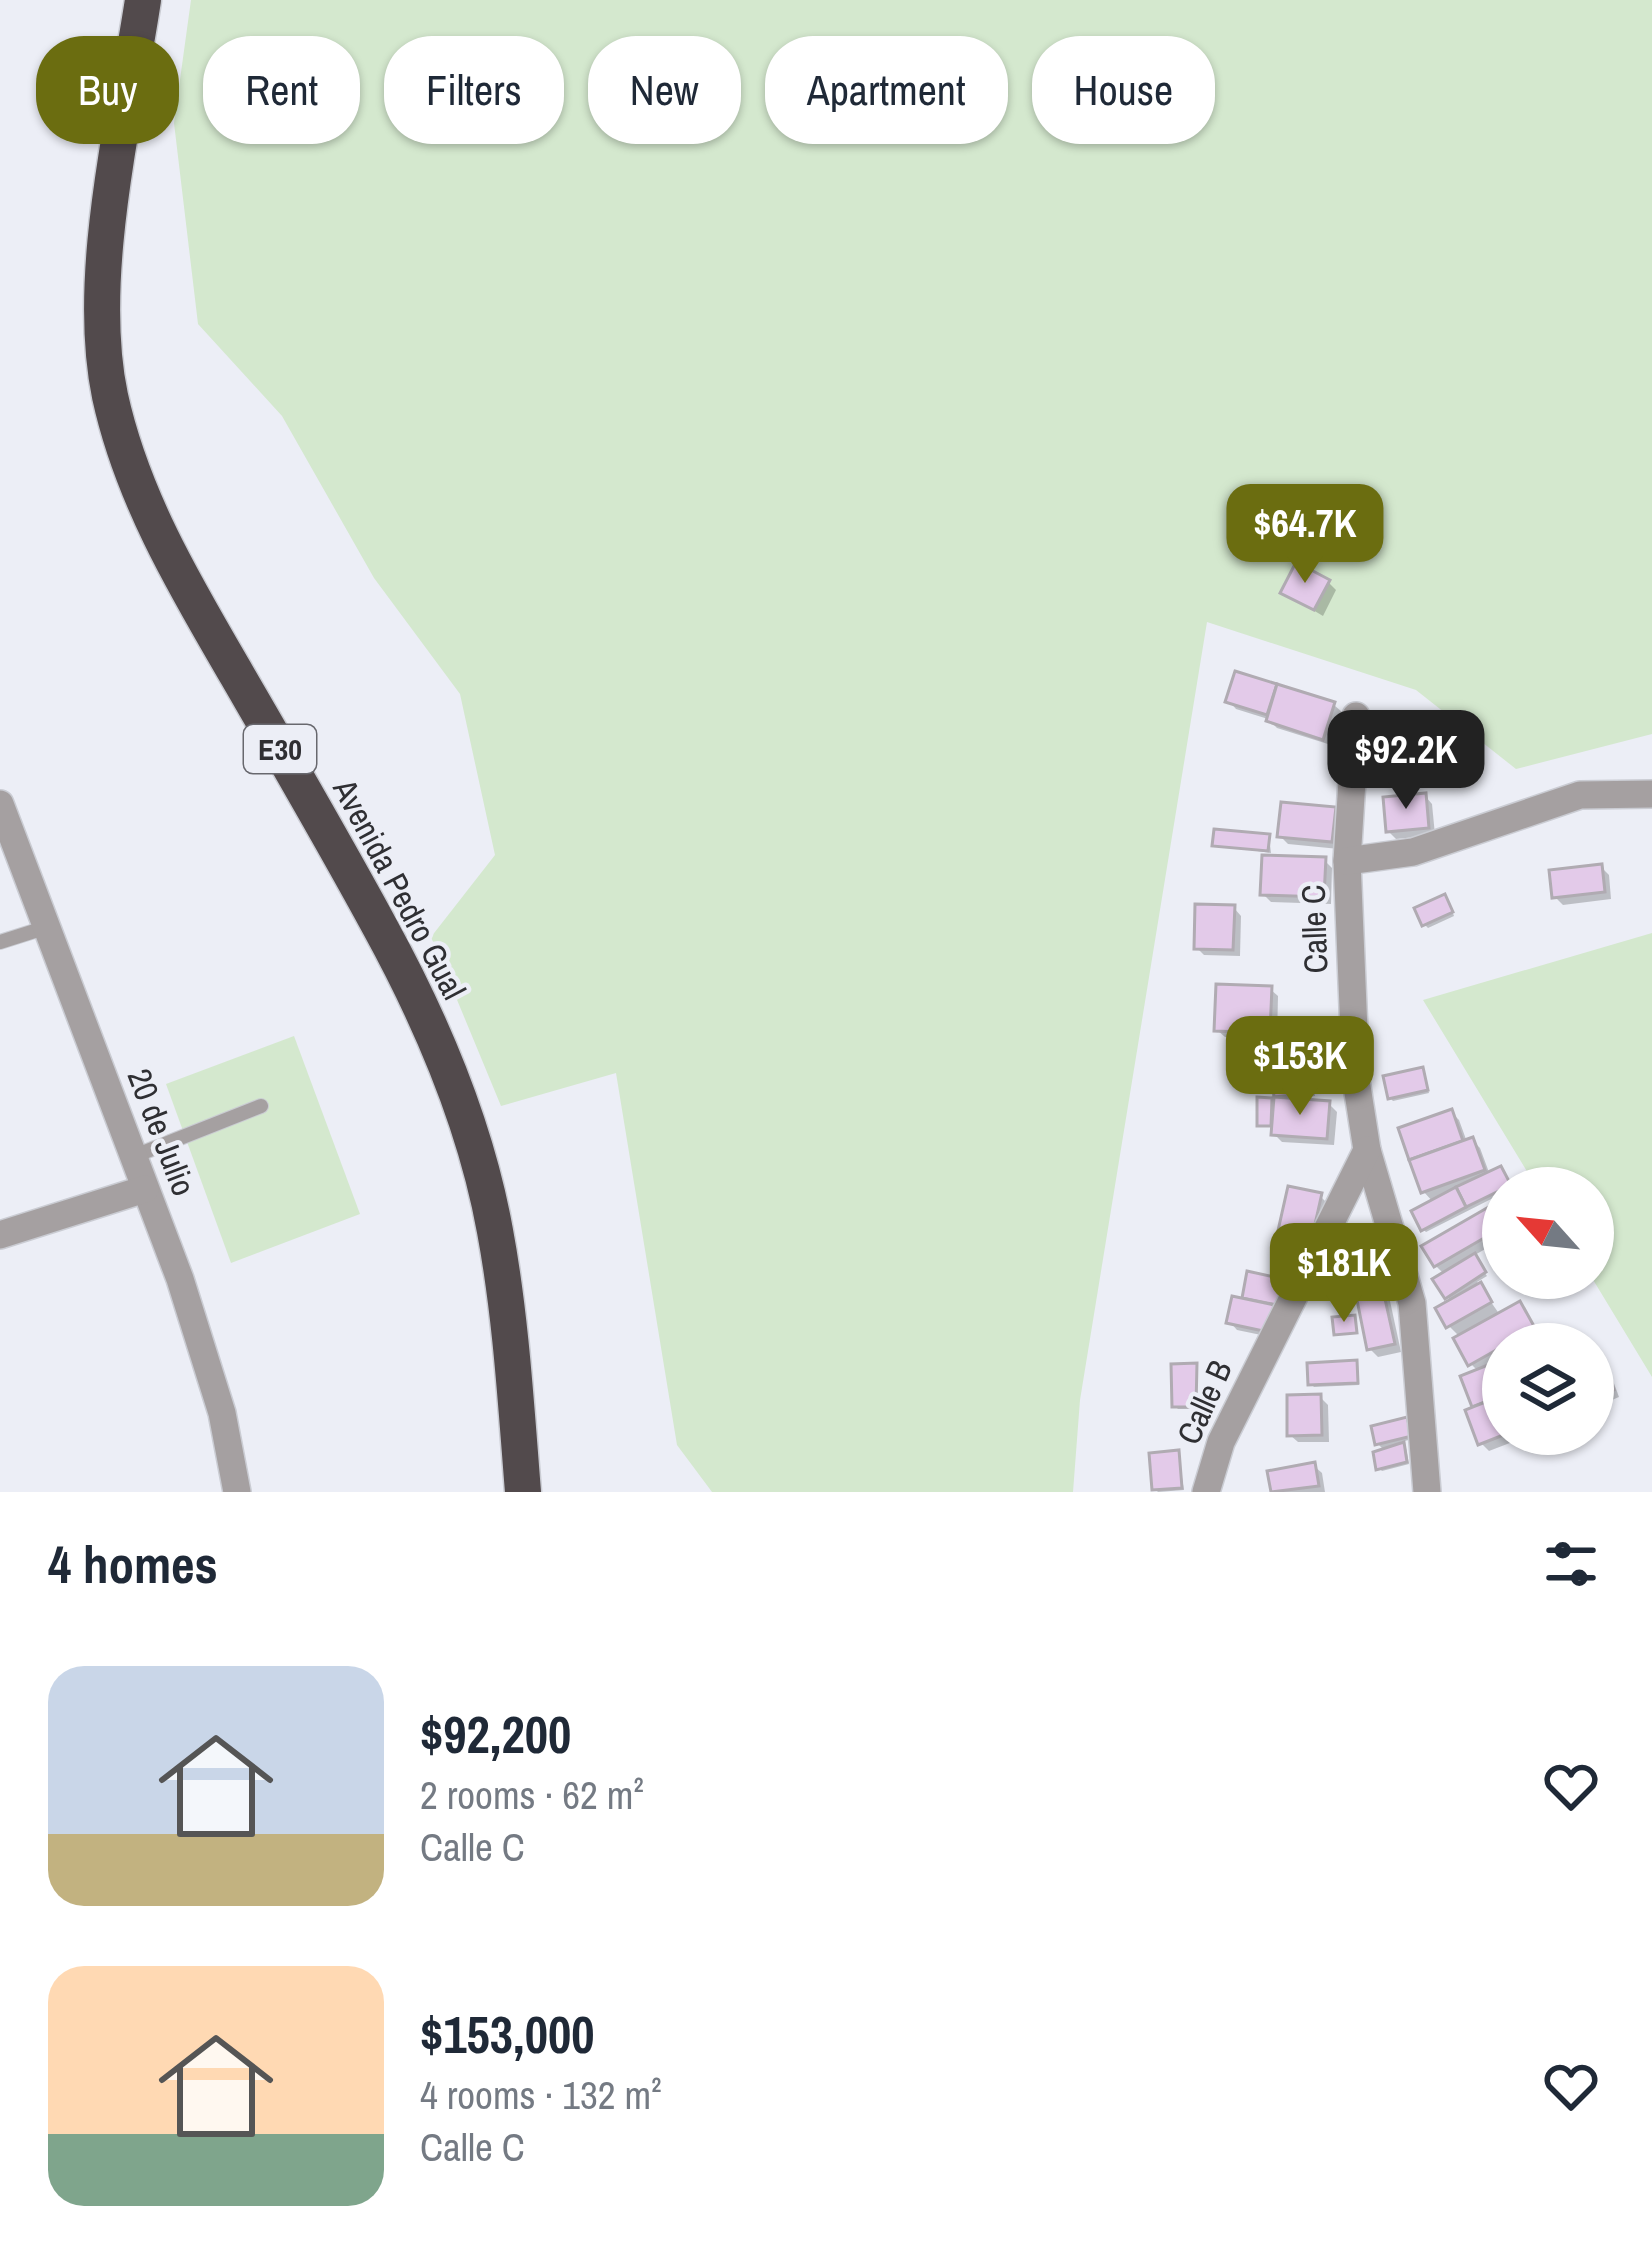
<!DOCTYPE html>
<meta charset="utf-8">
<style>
body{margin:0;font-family:"Archivo Narrow",sans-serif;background:#f2f2f3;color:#1f2937;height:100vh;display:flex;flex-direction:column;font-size:45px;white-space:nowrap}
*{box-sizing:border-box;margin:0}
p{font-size:39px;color:#747a83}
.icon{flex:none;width:66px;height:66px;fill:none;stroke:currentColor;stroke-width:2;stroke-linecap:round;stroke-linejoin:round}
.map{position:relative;height:1492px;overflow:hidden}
.panel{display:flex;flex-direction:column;background:#fff;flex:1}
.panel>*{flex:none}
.hud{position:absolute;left:36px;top:36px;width:1581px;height:108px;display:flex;gap:24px}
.needle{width:78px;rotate:297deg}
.fabs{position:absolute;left:1482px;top:1167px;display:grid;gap:24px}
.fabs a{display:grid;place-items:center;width:132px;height:132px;border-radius:50%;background:#fff;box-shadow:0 3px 9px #0004;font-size:60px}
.price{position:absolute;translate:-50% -102px;padding:0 27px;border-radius:24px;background:#6b6d10;color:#fff;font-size:39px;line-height:78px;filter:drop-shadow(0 3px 6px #0008)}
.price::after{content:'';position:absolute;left:50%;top:72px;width:36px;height:27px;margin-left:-18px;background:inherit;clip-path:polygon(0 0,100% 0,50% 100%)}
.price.selected{background:#222;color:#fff}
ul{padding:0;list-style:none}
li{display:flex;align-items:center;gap:36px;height:300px;padding:0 48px}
li span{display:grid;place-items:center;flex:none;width:336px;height:240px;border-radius:36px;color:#555}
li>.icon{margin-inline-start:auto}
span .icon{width:144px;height:144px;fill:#fffc;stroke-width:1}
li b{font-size:51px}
h2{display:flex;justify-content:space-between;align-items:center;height:144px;padding:0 48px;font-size:51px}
.chip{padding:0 42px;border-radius:48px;background:#fff;box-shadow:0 3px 9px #0004;font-size:42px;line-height:108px}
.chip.selected{background:#6b6d10;color:#fff}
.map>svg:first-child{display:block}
.green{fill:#d4e8ce}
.shadow{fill:#0003}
.building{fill:#e3cae9;stroke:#b0abb2;stroke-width:3}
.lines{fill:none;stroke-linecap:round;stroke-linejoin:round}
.lane-casing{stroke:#caccd3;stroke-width:16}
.street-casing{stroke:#caccd3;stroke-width:30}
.highway-casing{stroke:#caccd3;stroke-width:39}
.lane{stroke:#a5a0a1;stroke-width:14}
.street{stroke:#a5a0a1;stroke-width:27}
.highway{stroke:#524a4c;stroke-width:36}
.labels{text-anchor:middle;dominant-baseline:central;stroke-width:9;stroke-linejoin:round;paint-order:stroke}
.shield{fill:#eceef6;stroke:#68686e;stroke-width:3}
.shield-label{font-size:30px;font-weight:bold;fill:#2f2f33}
.street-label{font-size:33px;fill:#2f2f33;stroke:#eceef6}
</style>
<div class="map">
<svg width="1652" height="1492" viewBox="0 0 1652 1492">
<rect width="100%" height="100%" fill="#eceef6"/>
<!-- green -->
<g class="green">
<polygon points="191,0 1652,0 1652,734 1516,769 1416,690 1207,622 1080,1400 1073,1492 712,1492 677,1445 616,1073 501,1106 431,937 495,855 460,694 374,578 282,416 198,324 174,123"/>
<polygon points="1652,933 1652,1377 1592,1278 1593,1188 1537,1188 1423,1000"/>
<polygon points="294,1036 360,1214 231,1263 166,1084"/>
</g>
<!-- shadow -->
<g class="shadow">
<polygon points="1328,582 1336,590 1323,616 1283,592"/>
<polygon points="1237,675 1334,705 1342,712 1331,745 1277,728 1268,719 1236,709 1229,701"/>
<polygon points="1448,732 1456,739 1457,778 1400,778 1392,770"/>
<polygon points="1425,796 1432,804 1435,835 1396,839 1388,831"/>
<polygon points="1335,810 1342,818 1339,849 1288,844 1280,836"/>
<polygon points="1269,837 1271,853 1216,845"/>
<polygon points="1324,860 1332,868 1331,904 1271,902 1263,894"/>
<polygon points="1601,867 1609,875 1611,899 1563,905 1555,897"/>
<polygon points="1448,900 1454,916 1428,928 1425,925"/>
<polygon points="1234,908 1241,916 1240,956 1204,955 1197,948"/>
<polygon points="1270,989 1278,996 1277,1039 1225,1037 1217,1030"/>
<polygon points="1422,1071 1429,1093 1393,1101 1390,1098"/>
<polygon points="1311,1078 1315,1096 1292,1098 1292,1101 1329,1104 1337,1112 1334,1145 1282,1142 1274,1134 1275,1128 1260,1125 1271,1101 1276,1106 1275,1082"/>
<polygon points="1451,1112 1459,1120 1467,1142 1472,1140 1480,1148 1490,1175 1503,1172 1511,1188 1503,1188 1503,1193 1426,1232 1423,1229 1434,1203 1423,1191"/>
<polygon points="1320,1196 1328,1204 1319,1248 1288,1242 1280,1234"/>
<polygon points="1491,1209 1503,1223 1503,1239 1473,1256 1487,1276 1477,1282 1500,1315 1519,1304 1541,1337 1528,1344 1503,1344 1500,1360 1503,1363 1503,1434 1533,1434 1489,1451 1481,1443 1476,1409 1464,1378 1479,1372 1471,1364 1460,1337 1449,1326 1452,1302 1447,1297 1445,1275 1436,1266"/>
<polygon points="1249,1275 1287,1282 1275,1338 1237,1330 1230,1322 1244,1302"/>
<polygon points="1382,1293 1390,1301 1401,1352 1378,1357 1370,1349"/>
<polygon points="1600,1359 1608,1367 1619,1397 1593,1408 1593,1362"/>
<polygon points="1356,1364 1359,1385 1314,1387 1311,1384"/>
<polygon points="1195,1366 1198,1409 1178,1409 1175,1406"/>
<polygon points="1320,1397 1328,1405 1329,1442 1298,1442 1290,1435"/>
<polygon points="1406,1420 1413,1439 1400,1442 1406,1448 1409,1464 1382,1471 1379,1468 1385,1451 1378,1444"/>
<polygon points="1178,1453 1184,1490 1158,1492 1155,1489"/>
<polygon points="1314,1466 1322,1473 1325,1492 1274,1492 1271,1473"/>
</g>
<!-- building -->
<g class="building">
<polygon points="1296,562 1330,580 1314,610 1280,593"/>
<polygon points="1235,671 1277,684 1267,715 1225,702"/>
<polygon points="1277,684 1335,702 1323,740 1266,721"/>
<rect x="1389" y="729" width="61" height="42"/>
<polygon points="1426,793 1429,828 1386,832 1383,797"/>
<polygon points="1281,802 1336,807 1332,842 1277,837"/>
<polygon points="1214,829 1270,834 1268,851 1212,846"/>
<polygon points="1262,855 1326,857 1324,897 1260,895"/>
<polygon points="1602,864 1605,892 1552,898 1549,870"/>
<polygon points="1445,894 1453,912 1422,926 1414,908"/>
<polygon points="1195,904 1235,905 1233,950 1194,949"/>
<polygon points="1216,984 1272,986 1270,1033 1214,1031"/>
<polygon points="1423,1067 1428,1090 1388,1099 1383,1076"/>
<polygon points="1312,1075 1313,1093 1274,1097 1272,1079"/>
<polygon points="1257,1097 1272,1098 1271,1126 1257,1126"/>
<polygon points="1274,1097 1330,1101 1327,1139 1271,1135"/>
<polygon points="1452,1109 1463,1141 1409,1160 1398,1128"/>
<polygon points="1473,1137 1485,1170 1421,1193 1409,1160"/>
<polygon points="1501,1166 1511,1185 1466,1207 1456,1187"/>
<polygon points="1288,1186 1322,1193 1311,1242 1277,1235"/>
<polygon points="1456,1187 1466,1207 1421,1231 1411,1211"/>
<polygon points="1492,1205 1503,1227 1434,1267 1421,1246"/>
<polygon points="1475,1253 1486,1272 1445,1299 1432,1279"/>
<polygon points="1247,1271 1288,1280 1282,1306 1242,1298"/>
<polygon points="1481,1282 1492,1302 1446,1328 1435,1308"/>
<polygon points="1383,1290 1395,1344 1367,1350 1356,1295"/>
<polygon points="1232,1296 1274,1305 1268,1332 1226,1323"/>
<polygon points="1520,1301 1535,1328 1468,1366 1453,1338"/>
<polygon points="1355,1315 1357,1333 1334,1335 1332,1317"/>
<polygon points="1601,1355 1614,1390 1593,1398 1593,1359"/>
<polygon points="1503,1359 1503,1395 1472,1407 1460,1376"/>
<polygon points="1357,1360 1358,1383 1308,1385 1307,1363"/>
<polygon points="1197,1363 1196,1407 1172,1407 1171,1364"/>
<polygon points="1321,1394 1322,1435 1287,1436 1287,1395"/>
<polygon points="1503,1395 1503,1434 1506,1434 1478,1445 1465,1410"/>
<polygon points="1407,1417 1412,1436 1375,1445 1371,1426"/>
<polygon points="1404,1442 1407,1462 1376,1470 1373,1452"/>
<polygon points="1179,1450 1182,1488 1152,1490 1149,1453"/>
<polygon points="1315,1462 1319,1486 1271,1492 1267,1471"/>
</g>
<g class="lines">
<defs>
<g id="lane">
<polyline points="0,942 44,928"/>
<polyline points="132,1157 261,1106"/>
</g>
<g id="street">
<polyline points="1356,716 1347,861 1356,1080 1367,1150 1412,1303 1427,1492"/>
<polyline points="0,804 180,1279 222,1413 237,1492"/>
<polyline points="1347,861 1413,852 1580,795 1652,794"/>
<polyline points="0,1235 145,1189"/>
<polyline points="1206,1492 1221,1442 1367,1150"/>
</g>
<path id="highway" d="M143,0C125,119 85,277 110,396C132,497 185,586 237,675C285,758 334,842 380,927C431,1020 476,1126 495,1231C511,1317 516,1405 523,1492"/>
</defs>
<!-- lane casing -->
<use href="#lane" class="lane-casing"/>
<!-- street casing -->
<use href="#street" class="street-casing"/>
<!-- highway casing -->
<use href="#highway" class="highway-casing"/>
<!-- lane -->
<use href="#lane" class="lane"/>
<!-- street -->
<use href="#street" class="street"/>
<!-- highway -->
<use href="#highway" class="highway"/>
</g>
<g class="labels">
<!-- shield labels -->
<rect class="shield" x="244" y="725" width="72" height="48" rx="9"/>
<g class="shield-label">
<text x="280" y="749">E30</text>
</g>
<!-- street labels -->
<g class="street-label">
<text transform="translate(400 889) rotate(62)">Avenida Pedro Gual</text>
<text transform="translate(1314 929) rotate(-92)">Calle C</text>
<text transform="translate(162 1132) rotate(69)">20 de Julio</text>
<text transform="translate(1204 1402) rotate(-66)">Calle B</text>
</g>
</g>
</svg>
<div class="fabs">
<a><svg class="needle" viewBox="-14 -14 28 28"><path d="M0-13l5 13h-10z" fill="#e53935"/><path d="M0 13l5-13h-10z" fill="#747a83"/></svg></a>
<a><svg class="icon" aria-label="layers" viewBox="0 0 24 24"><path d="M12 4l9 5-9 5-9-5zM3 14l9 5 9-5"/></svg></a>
</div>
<b class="price" style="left:1305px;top:586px">$64.7K</b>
<b class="price selected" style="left:1406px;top:812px">$92.2K</b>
<b class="price" style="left:1300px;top:1118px">$153K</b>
<b class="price" style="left:1344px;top:1325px">$181K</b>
<div class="hud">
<a class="chip selected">Buy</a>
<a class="chip">Rent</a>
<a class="chip">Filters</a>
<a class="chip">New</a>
<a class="chip">Apartment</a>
<a class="chip">House</a>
</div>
</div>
<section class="panel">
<h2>4 homes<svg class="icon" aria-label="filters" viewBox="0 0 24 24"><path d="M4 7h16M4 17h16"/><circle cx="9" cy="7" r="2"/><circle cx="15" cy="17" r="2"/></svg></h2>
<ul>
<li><span style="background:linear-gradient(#c9d6e8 70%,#c2b280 0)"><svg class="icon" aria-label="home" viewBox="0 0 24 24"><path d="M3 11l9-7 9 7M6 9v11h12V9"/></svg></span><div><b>$92,200</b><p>2 rooms · 62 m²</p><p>Calle C</p></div><svg class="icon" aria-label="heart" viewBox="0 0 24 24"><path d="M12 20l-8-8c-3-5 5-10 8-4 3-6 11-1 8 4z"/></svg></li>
<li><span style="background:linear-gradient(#ffd9b3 70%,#7fa58c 0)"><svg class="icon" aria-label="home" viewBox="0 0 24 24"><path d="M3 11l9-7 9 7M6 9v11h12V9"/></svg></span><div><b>$153,000</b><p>4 rooms · 132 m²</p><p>Calle C</p></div><svg class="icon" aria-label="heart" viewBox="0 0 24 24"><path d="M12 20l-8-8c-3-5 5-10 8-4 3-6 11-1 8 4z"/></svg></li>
</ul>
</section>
